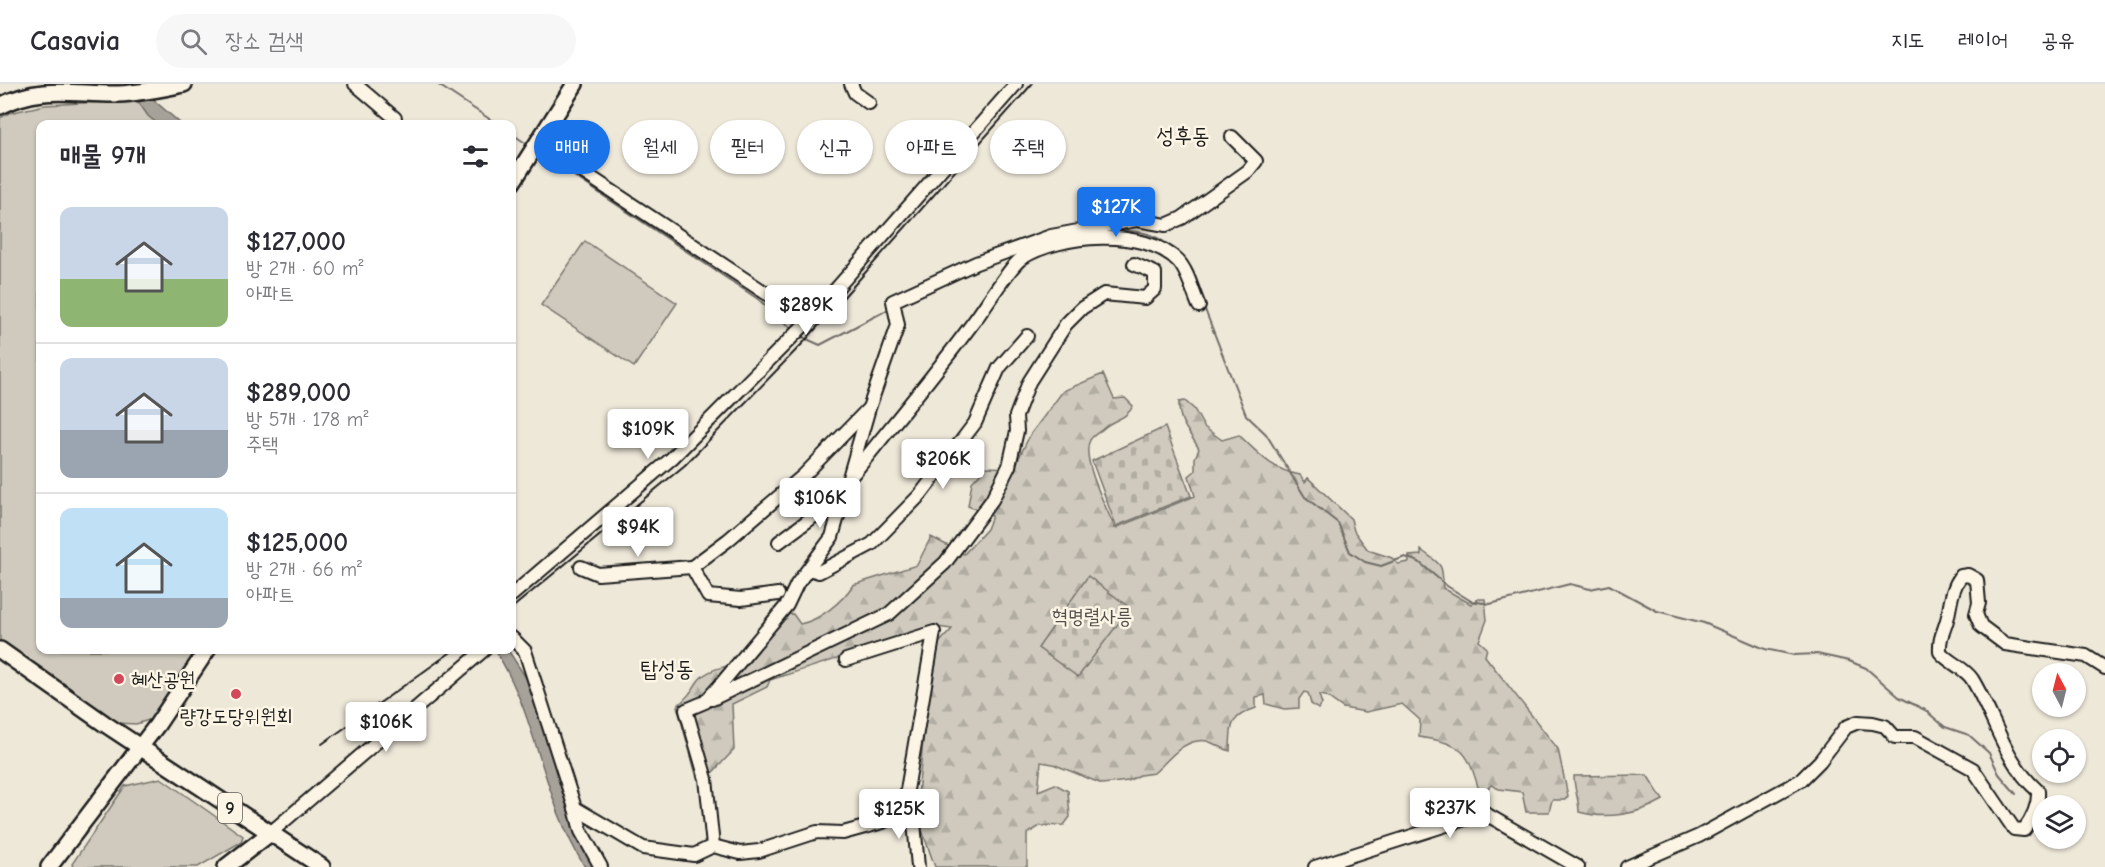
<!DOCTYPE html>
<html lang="ko">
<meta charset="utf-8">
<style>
body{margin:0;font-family:"Comic Neue","Poor Story",sans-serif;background:#f7f7f7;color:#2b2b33;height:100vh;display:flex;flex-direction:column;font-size:22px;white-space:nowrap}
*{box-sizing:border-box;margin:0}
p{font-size:20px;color:#7c7c81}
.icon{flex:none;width:33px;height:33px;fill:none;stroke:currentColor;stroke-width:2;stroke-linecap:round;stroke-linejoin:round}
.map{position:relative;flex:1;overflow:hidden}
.sheet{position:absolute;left:36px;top:36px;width:480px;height:534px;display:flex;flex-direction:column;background:#fff;border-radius:12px;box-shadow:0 2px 4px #0004}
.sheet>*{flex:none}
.hud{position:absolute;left:534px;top:36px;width:570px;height:54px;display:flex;gap:12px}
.needle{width:39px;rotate:353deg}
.buttons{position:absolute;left:2032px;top:579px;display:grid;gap:12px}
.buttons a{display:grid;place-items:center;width:54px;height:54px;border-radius:50%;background:#fff;box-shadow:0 2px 4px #0004;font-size:30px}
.price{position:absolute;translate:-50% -51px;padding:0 14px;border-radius:6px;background:#fff;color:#222;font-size:20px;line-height:39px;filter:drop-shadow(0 2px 3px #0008)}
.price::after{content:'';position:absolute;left:50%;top:36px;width:18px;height:14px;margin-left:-9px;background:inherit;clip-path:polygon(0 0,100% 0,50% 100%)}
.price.on{background:#1a73e8;color:#fff}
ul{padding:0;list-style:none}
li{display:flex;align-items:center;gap:18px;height:150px;padding:0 24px}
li+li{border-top:2px solid #e1e1e2}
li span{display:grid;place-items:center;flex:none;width:168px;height:120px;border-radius:12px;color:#555}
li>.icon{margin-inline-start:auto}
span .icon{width:72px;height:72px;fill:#fffc;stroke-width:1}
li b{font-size:26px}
h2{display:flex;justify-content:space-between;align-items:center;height:72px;padding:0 24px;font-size:26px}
.tag{padding:0 21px;border-radius:27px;background:#fff;box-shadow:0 2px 4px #0004;font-size:21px;line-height:54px}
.tag.on{background:#1a73e8;color:#fff}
header{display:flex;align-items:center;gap:36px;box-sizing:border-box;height:84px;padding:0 30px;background:#fff;border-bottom:2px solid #e1e1e2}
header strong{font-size:28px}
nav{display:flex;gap:33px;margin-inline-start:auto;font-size:21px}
.search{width:420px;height:54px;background:#f7f7f7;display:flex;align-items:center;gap:15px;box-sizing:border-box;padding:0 21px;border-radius:33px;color:#7c7c81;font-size:22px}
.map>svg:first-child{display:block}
.forest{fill:url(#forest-firs);stroke:#76736c;stroke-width:1.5}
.cemetery{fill:url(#cemetery-stones);stroke:#76736c;stroke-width:1.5}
.green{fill:#cfcabd;stroke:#76736c;stroke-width:1.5}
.water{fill:#a7a299;stroke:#6f6c67;stroke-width:1.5}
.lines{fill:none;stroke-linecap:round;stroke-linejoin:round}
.stream{stroke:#6f6c67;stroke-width:2}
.minor-casing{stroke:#1c1c1c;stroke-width:16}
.major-casing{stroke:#1c1c1c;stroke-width:20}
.minor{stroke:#fcf5e5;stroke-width:12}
.major{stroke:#fcf5e5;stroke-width:15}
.rail{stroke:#1c1c1c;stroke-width:2}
.poi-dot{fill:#d1495b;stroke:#fcf5e5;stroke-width:2}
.labels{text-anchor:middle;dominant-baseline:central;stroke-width:5;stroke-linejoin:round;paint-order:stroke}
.shield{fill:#fcf5e5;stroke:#5f5d58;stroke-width:1.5}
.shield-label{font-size:18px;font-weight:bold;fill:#1c1c1c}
.park-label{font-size:20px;fill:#52504c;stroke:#fcf5e5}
.poi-label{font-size:20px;fill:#1c1c1c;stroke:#fcf5e5;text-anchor:start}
.quarter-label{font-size:22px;fill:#1c1c1c;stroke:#fcf5e5}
</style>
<header>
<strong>Casavia</strong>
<div class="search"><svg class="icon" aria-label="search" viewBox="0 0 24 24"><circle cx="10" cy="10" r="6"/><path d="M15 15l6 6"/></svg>장소 검색</div>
<nav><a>지도</a><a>레이어</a><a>공유</a></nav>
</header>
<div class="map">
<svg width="2105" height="783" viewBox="0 0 2105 783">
<defs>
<pattern id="forest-firs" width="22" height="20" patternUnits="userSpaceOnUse" patternTransform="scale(1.5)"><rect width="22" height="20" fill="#cfcabd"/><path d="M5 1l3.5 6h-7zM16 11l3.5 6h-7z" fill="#b1ada2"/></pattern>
<pattern id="cemetery-stones" width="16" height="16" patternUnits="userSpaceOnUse" patternTransform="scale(1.5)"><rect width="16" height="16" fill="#cfcabd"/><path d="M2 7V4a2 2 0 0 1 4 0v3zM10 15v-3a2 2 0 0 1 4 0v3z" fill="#b1ada2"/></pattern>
</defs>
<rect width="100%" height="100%" fill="#eee8d9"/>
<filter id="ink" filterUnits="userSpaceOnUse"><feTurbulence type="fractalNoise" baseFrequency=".0167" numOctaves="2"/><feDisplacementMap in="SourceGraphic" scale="12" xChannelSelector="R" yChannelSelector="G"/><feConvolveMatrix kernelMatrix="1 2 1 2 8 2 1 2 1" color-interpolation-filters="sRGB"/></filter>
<g filter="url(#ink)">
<!-- forest -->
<g class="forest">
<path d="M1103,290L1114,315L1125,314L1133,322C1127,335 1114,335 1104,344C1100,348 1093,351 1090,356C1080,374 1107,425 1115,444L1195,412L1189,392L1195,387V374L1199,365C1190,348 1178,339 1179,318L1185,317L1194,325L1204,343L1222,356L1239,351C1260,371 1271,385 1300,391L1305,398L1308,394L1351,435L1354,447L1368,466L1392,474L1398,480L1409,478V472L1421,471V466C1441,481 1443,478 1443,504L1471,520L1478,515H1485L1487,536L1479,557L1487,564L1485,572L1558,665L1568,712L1565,716H1552L1549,728H1526L1522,708L1499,705L1491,701L1485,707V712L1481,713C1468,668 1466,660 1419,653L1420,636L1402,620L1366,628L1343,624L1326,612L1319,611L1322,620L1318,625L1311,620L1308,609L1304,608L1299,615V624L1284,625L1266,620L1265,611L1256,613V624C1229,633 1231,641 1230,667C1223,665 1214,659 1207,657C1184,653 1168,677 1154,689L1140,691L1128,697L1102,700L1053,680L1041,678L1038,707L1055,700L1068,707L1070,733L1064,741L1040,742L1027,750V783H935L922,746L918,711L929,592L939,559L952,545L937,543L770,596L767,603L732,620L734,666L713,688L697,694L677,622C687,614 691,608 698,597C708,583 734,581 750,577L768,532L793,530L800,540C820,536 842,518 853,501L917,481L931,453L964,470L987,445L992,432L968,422L972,398L986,383L1014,384L1030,351L1063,307Z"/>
<path d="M1647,691L1663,716C1639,730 1607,736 1579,728C1579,715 1574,706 1574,692Z"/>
</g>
<!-- cemetery -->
<g class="cemetery">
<polygon points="1165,343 1191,412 1116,442 1092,377"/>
<polygon points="1088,492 1130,524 1078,593 1038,564"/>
</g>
<!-- green -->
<g class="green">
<polygon points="137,16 158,40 40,40 40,566 198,566 152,635 136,640 116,639 0,559 0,34 9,29 45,21"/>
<polygon points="585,157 677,219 634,283 541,221"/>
<polygon points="161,694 243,752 241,758 198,783 73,783 72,780 125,702"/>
</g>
<!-- water -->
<g class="water">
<polygon points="126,0 143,0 156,18 181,40 158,40 148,32"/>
<path d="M495,566H508L530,600L573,744L595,783H585C542,715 538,633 495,566Z"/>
</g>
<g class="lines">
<!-- stream -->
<g class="stream">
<polyline points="437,0 497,40"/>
<polyline points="512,50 527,60"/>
<polyline points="547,74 758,215 792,245"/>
<path d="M1114,146C1147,147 1156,149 1181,172"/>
<polyline points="1204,223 1246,331 1266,350 1305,413 1338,439 1350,468 1365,478 1381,482 1405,473 1419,478 1447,502 1471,517 1490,520 1570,500 1590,505 1609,501 1657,527 1704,539 1765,565 1794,571 1817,570 1849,577 1866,584 1899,613 1925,626 1945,643 1969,651 1989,669 1999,690 2016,710"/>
<polyline points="798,251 820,261 889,225"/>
</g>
<defs>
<g id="minor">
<polyline points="355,0 395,34"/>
<polyline points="851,0 855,9 869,19"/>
<polyline points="539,59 808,237 1016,0"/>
<path d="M853,390C894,339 936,289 975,236C985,223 1010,182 1022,174C1059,150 1145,143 1178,177C1188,187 1193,209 1199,222"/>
<polyline points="779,458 844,410"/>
<polyline points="581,483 598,490 692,483 728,456 804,391 868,325"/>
<polyline points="692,483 708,512 741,515 778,510"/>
<polyline points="809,485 819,488 872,460 920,411 975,339 999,284 1027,252"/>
<polyline points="512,511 672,374 808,237"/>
<polyline points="512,554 525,567 575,724 643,764 694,771 713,762 706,695 686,626 705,618 721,600 787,521 797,500 832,453 869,324 898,241 893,217 976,179 1051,152 1137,136 1166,141 1182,134 1248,87 1256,77 1232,53"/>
<polyline points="712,615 889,530 945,479 992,416 1009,382 1017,347 1016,332 1029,298 1066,240 1082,224 1104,210 1145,214 1155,205 1155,189 1134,180"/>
<polyline points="906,712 912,716 918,783"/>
<polyline points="575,724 581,747 601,783"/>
<polyline points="269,750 484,566"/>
<polyline points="713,762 740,769 759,767 817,748 843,749 883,738 896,730 906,712 934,548 846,576"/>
<polyline points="1315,783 1484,729 1578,783"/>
<path d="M1627,783L1699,752L1801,696L1820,677L1846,643L1858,638L1873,639L1885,642L1895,653H1915L1973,685L2014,745L2024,746C2032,735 2039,721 2038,707C2004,677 1995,633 1972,595C1965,584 1949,579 1940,568C1939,551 1945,547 1948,532C1951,517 1952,504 1961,492L1968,491L1977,496L1979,519L1976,530L1981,542L2005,560L2086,572L2105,584"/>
</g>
<g id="major">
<path d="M0,22C42,0 75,11 119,10C141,9 163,4 184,0"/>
<polyline points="512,99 575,0"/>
<polyline points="0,566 105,640 322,783"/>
<polyline points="49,783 157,641 207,566"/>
<polyline points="226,783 269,750"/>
</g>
</defs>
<!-- minor casing -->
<use href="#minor" class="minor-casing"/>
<!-- major casing -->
<use href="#major" class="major-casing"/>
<!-- minor -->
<use href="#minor" class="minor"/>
<!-- major -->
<use href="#major" class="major"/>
<!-- rail -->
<g class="rail">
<polyline points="512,524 685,381 803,259 1032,0"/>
<polyline points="322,660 454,566"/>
</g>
</g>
</g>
<!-- markers -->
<g class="poi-dot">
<circle cx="119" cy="595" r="6"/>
<circle cx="236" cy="610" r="6"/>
</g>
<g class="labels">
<!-- shield labels -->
<rect class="shield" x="218" y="709" width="24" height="30" rx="4.5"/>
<g class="shield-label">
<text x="230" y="724">9</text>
</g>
<!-- park labels -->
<g class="park-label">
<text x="1092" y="532">혁명렬사릉</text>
</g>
<!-- poi labels -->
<g class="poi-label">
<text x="131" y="595">혜산공원</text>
<text x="236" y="632" text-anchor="middle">량강도당위원회</text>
</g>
<!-- quarter labels -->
<g class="quarter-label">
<text x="1183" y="52">성후동</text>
<text x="667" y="585">탑성동</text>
</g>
</g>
</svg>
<div class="buttons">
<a><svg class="needle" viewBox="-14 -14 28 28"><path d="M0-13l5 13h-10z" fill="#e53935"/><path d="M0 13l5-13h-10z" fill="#7c7c81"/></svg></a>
<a><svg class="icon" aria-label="locate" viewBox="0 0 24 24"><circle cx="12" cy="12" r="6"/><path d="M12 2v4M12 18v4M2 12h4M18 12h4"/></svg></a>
<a><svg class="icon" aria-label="layers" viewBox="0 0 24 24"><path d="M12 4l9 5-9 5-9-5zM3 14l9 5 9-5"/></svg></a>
</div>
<b class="price on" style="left:1116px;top:154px">$127K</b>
<b class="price" style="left:806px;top:252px">$289K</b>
<b class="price" style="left:648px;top:376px">$109K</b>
<b class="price" style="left:943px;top:406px">$206K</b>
<b class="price" style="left:820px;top:445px">$106K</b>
<b class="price" style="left:638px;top:474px">$94K</b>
<b class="price" style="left:386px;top:669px">$106K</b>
<b class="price" style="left:1450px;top:755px">$237K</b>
<b class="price" style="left:899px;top:756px">$125K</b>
<div class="hud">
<a class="tag on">매매</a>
<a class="tag">월세</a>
<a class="tag">필터</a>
<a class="tag">신규</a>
<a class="tag">아파트</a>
<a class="tag">주택</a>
</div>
<section class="sheet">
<h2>매물 9개<svg class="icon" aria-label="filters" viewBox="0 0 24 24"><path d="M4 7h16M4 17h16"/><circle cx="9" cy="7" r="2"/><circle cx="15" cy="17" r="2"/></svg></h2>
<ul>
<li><span style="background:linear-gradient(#c9d6e8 60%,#8fb573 0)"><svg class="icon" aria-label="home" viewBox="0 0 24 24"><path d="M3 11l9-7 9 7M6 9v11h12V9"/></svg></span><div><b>$127,000</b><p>방 2개 · 60 m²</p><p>아파트</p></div></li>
<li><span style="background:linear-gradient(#c9d6e8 60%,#9aa5b1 0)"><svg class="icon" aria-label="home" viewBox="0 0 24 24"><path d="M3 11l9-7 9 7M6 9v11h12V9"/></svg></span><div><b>$289,000</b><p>방 5개 · 178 m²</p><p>주택</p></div></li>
<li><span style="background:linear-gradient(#bfe0f5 75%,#9aa5b1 0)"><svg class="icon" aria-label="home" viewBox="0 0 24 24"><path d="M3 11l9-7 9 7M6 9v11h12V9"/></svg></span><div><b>$125,000</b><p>방 2개 · 66 m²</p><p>아파트</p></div></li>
</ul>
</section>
</div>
